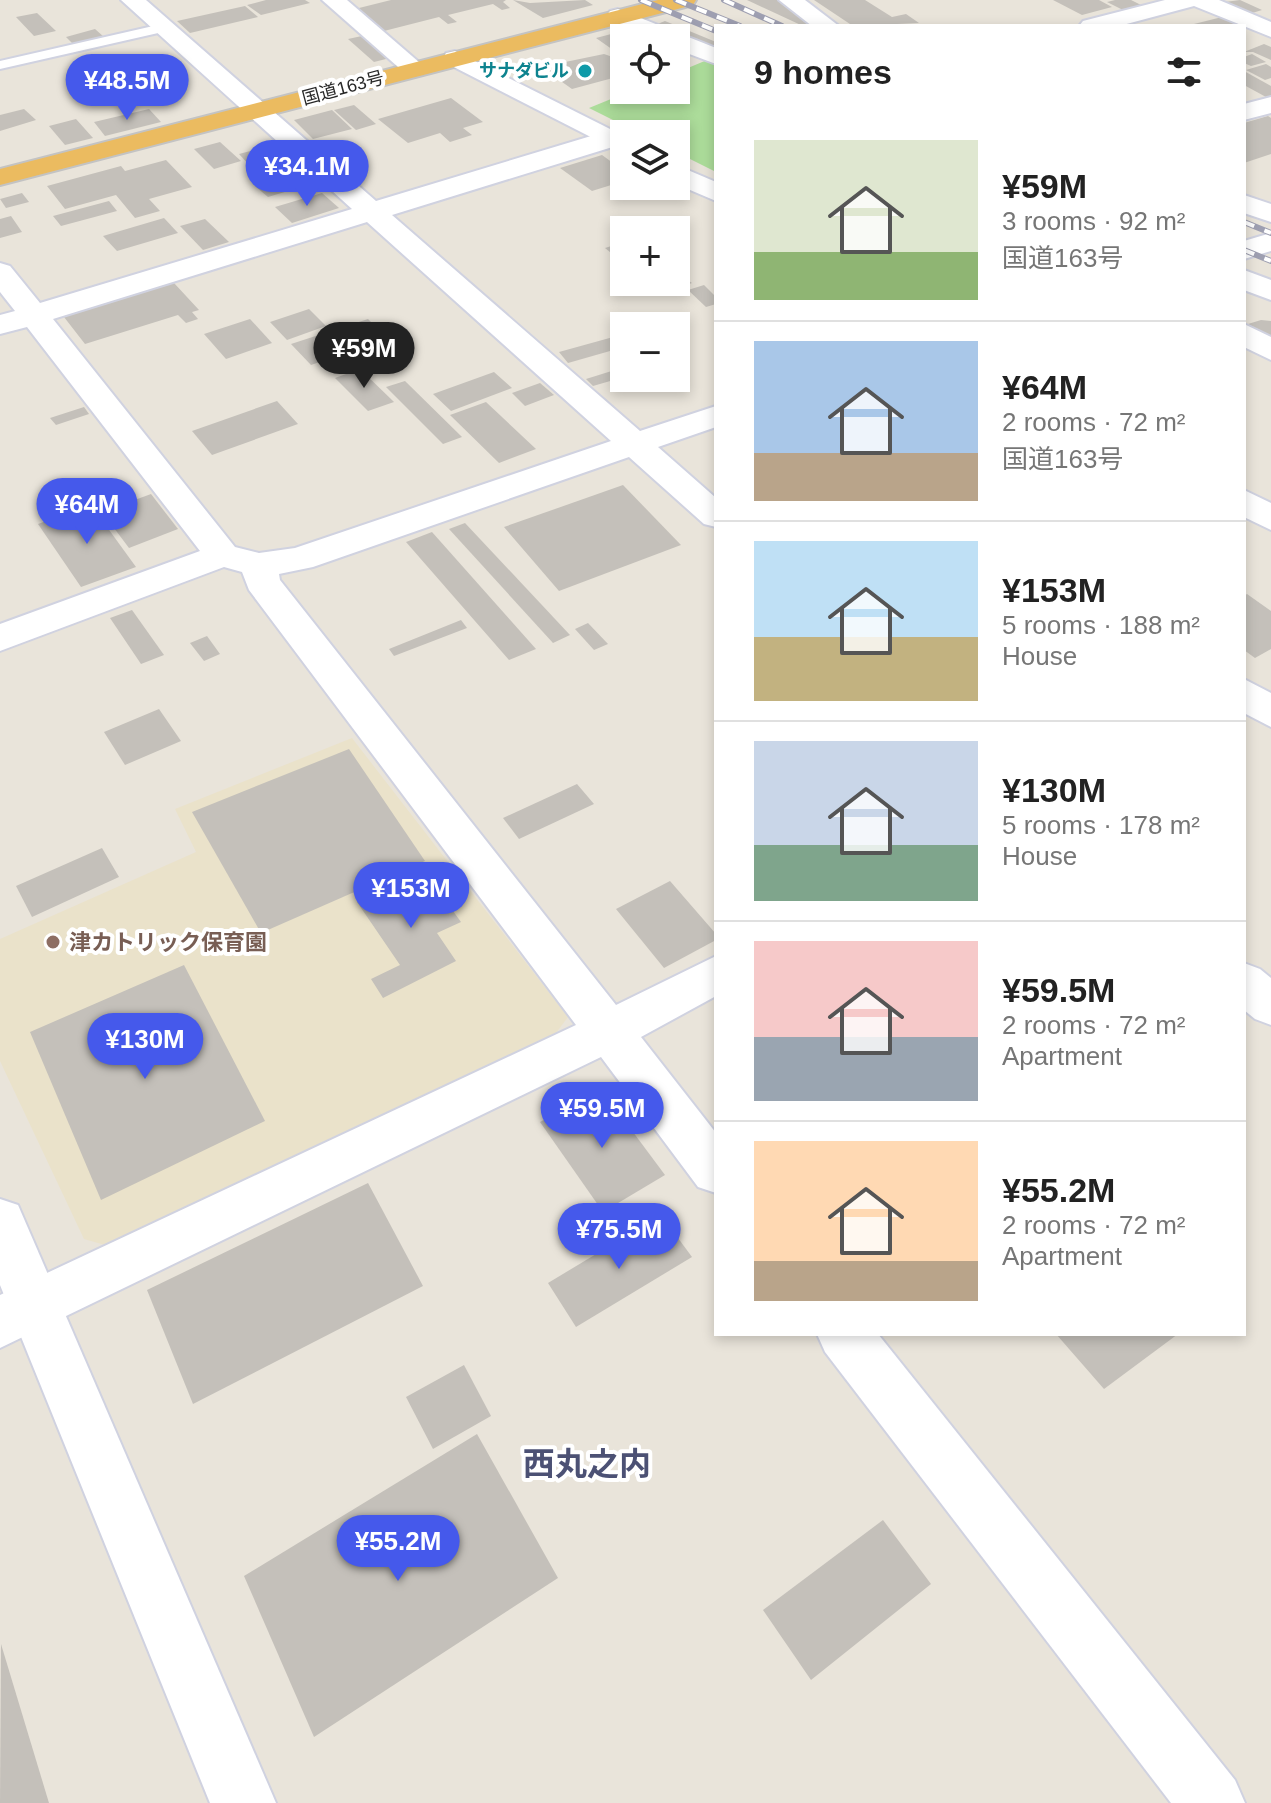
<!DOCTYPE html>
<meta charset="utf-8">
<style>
body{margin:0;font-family:Helvetica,"Noto Sans JP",sans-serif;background:#f6f6f6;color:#222;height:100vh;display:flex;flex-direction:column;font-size:30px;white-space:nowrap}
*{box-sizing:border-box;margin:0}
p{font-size:26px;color:#767676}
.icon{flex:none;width:44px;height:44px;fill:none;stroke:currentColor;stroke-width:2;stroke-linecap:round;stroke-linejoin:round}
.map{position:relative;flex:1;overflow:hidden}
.side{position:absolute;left:714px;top:24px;width:532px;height:1312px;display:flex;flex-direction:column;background:#fff;border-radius:0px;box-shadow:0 4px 12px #0003}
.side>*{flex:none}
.tools{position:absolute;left:610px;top:24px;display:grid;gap:16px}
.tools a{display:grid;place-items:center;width:80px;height:80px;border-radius:0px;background:#fff;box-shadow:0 4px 12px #0003;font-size:40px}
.price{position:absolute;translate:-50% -68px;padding:0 18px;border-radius:28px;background:#4559eb;color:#fff;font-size:26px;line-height:52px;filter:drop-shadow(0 2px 4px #0008)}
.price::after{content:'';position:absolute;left:50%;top:48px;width:24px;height:18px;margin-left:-12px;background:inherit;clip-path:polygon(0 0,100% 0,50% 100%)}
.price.selected{background:#222;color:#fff}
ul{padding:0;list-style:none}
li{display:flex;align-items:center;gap:24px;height:200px;padding:0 40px}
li+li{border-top:2px solid #e0e0e0}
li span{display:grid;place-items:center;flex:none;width:224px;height:160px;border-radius:0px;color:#555}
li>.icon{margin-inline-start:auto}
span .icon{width:96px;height:96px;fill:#fffc;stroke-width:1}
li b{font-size:34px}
h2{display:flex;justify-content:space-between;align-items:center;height:96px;padding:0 40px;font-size:34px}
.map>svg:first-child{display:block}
.education{fill:#eae2ca}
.green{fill:#acdc9a}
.building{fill:#c4c0ba}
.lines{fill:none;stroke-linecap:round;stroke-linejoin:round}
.service-casing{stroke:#d0d2e0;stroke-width:4}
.minor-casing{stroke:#d0d2e0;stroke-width:4}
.tertiary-casing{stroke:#d0d2e0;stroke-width:4}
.trunk-casing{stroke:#c3c3c3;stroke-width:4}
.service{fill:#fff;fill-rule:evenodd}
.minor{fill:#fff;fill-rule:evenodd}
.tertiary{fill:#fff;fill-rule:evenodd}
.trunk{fill:#ebbb60;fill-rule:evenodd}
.rail-casing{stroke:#9e9fb1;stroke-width:6}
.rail{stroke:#fff;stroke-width:4;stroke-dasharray:11;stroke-linecap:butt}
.culture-dot{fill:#0f9aa8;stroke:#fff;stroke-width:3}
.education-dot{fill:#8d6e63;stroke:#fff;stroke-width:3}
.labels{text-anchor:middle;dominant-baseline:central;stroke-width:8;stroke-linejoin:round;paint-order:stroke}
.far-culture-label{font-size:18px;font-weight:bold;fill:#0d838f;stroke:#fff;text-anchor:end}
.far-street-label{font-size:18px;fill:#282828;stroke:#fff}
.education-label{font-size:22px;font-weight:bold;fill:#785e54;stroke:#fff;text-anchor:start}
.near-quarter-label{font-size:32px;font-weight:bold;fill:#4c5174;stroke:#fff}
</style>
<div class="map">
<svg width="1271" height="1803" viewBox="0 0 1271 1803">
<rect width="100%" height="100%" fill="#e9e4da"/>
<!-- education -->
<polygon class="education" points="352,738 568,1017 556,1033 105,1245 84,1239 0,1061 0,939 196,852 175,809"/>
<!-- green -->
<polygon class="green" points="707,60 716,64 716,172 676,152 676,134 641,134 589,108 633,90 676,90 676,73"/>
<!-- building -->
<g class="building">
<polygon points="266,0 305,0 310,3 261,15 247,5"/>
<polygon points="391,0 506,0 503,2 510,8 502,10 493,4 448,15 457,22 448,24 439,17 384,31 355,9"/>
<polygon points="513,0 530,3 585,0 593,5 543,18"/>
<polygon points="747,0 779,0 815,26 803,26"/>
<polygon points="814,0 865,0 892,17 906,14 919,23 853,26"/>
<polygon points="1053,0 1099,0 1112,7 1082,15"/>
<polygon points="1115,0 1131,0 1141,5 1123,10 1107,2"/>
<polygon points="1240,0 1262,10 1249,14 1225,2"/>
<polygon points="245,6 258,17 190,33 177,21"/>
<polygon points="37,13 56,31 34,36 16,17"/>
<polygon points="1222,17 1239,26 1190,26 1190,25"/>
<polygon points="665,21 716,42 716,44 708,48 655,25"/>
<polygon points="634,28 658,38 624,38 624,49 616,52 596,38"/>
<polygon points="95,29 104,37 74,45 66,37"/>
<polygon points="371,34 398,56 374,62 348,39"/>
<polygon points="1264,44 1271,47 1271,60 1253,52 1244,52"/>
<polygon points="604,54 624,61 624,75 572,89 541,67"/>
<polygon points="1252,54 1266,62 1251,66 1244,63 1244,57"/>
<polygon points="1266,64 1271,67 1271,78 1265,80 1246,70"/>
<polygon points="1244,71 1271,86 1271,96 1266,97 1244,85"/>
<polygon points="451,98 483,122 463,128 472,135 450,142 440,133 408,143 378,119"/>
<polygon points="354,105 376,124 356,130 334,110"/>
<polygon points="24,109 36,120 0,131 0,115"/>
<polygon points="149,109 161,122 105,136 94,122"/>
<polygon points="332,110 352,129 313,139 294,120"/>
<polygon points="1268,116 1271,118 1271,154 1244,163 1244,123"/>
<polygon points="76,119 93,138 65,145 49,126"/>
<polygon points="220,142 241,161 214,169 194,149"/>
<polygon points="277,144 288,155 250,166 239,154"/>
<polygon points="602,155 624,171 624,181 592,191 560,168"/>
<polygon points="166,160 192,187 149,199 160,211 135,218 116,195 65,209 47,186 121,166 125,171"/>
<polygon points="303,172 315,183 268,197 255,186"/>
<polygon points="22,193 29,202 6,208 0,199"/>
<polygon points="322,193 339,208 292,223 275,207"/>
<polygon points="109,201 117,211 61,226 53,216"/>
<polygon points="11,216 22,232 0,238 0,219"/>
<polygon points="164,218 178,233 117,251 103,236"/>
<polygon points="205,219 229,242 203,250 180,226"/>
<polygon points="624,242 624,255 616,257 605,248"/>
<polygon points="676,272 692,283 666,293 651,282 676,282"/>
<polygon points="174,283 199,310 192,312 198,319 186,323 178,315 85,344 64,317"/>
<polygon points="704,285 716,297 716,304 706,307 688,290"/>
<polygon points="309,309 326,326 287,340 270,322"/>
<polygon points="250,319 272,343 226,359 204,334"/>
<polygon points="368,319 388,339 311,365 291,344"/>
<polygon points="1261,320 1271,321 1271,340 1248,324"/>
<polygon points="624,334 624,347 568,363 559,352"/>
<polygon points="360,369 394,402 368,411 335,378"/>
<polygon points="618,369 624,377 593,386 586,379"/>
<polygon points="494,372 512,388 451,411 433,394"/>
<polygon points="405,381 462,437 443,444 386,387"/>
<polygon points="540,383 554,395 525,406 512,393"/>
<polygon points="277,401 298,424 212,455 192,431"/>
<polygon points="486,402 536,449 499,463 450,415"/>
<polygon points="84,407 89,414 56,425 50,418"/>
<polygon points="623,485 681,545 559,591 504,527"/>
<polygon points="151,494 178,529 129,548 102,512"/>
<polygon points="91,505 136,567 81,587 38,524"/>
<polygon points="465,523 570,635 553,643 449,529"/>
<polygon points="432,532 536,649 509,660 406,542"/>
<polygon points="1247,594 1271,611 1271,649 1255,658 1244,650 1244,596"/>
<polygon points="132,610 164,655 141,664 110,618"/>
<polygon points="461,620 467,628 394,656 389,649"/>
<polygon points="588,623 608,644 594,650 575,629"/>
<polygon points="207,636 220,654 204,661 190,643"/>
<polygon points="159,709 181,741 125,765 104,732"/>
<polygon points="349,749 425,861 261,933 192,812"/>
<polygon points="577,784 594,804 519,839 503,818"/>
<polygon points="102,848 119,877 32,917 16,886"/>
<polygon points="424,871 461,922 437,933 456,961 383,998 371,979 400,965 357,902"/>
<polygon points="670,881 716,934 716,940 664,968 616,909"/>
<polygon points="184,965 265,1121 101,1200 30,1032"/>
<polygon points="601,1089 665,1175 603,1212 540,1122"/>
<polygon points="368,1183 423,1286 193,1404 147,1290"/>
<polygon points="661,1215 692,1257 576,1327 548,1283"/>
<polygon points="1056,1334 1178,1334 1104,1389"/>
<polygon points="464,1365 491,1416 433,1449 406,1397"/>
<polygon points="477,1434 558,1578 314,1737 244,1576"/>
<polygon points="883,1520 931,1584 811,1680 763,1610"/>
<polygon points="1,1644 49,1803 0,1803"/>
</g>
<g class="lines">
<defs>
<polygon id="service" points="162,24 167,25 167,31 0,69 0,61"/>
<g id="minor">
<path d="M121,0H146L376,201L601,133L610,131L623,139L619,145L392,215L640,431L716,406V427L658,447L716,498V527L704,524L629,457L313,567L279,574L280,580L616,1005L716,956V996L641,1037L716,1133V1193L698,1187L601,1057L0,1348V1295L576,1025L249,590L242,572L224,567L0,651V624L200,551L27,327L0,334V315L15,311L0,292V263L10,266L40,303L352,209ZM367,222L611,441L295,548L259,553L235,547L53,319Z"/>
<polygon points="322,0 347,0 427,69 424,74 406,74"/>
<polygon points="779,0 805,0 839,26 812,26"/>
<polygon points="1165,0 1219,0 1271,22 1271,37 1194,6 1119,26 1079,26 1083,21"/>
<polygon points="618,9 716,48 716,64 676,49 676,38 650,38 610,21 606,16 610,11"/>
<polygon points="1271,97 1271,113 1244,120 1244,104"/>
<polygon points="1244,195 1271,204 1271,222 1244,213"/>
<polygon points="1271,233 1271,251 1244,259 1244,241"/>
<polygon points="1244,270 1271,280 1271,300 1244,290"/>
<polygon points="1244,324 1271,337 1271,360 1244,347"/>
<polygon points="1244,679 1271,693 1271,727 1244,713"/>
<polygon points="1244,963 1260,969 1271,978 1271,1025 1255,1019 1244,1010"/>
<polygon points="817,1334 878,1334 1235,1780 1245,1803 1171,1803 825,1352"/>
</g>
<g id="tertiary">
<polygon points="455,51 624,136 624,154 446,63 443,58 446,53"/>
<polygon points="676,165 716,182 716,201 676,184"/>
<polygon points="1244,490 1271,503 1271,530 1244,517"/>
<polygon points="0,1199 18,1205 276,1803 210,1803 0,1285"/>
</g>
<polygon id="trunk" points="658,0 696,0 693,5 0,185 0,169"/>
</defs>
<!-- service casing -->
<use href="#service" class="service-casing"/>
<!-- minor casing -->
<use href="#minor" class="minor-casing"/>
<!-- tertiary casing -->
<use href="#tertiary" class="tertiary-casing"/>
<!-- trunk casing -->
<use href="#trunk" class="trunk-casing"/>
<!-- service -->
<use href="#service" class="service"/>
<!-- minor -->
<use href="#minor" class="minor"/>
<!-- tertiary -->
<use href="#tertiary" class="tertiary"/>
<!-- trunk -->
<use href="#trunk" class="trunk"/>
<defs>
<g id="rail">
<polyline points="641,0 716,31"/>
<polyline points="676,0 740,26"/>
<polyline points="724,0 782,26"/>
<polyline points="1244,222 1271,233"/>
<polyline points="1244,250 1271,261"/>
</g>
</defs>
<!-- rail casing -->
<use href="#rail" class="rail-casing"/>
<!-- rail -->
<use href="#rail" class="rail"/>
</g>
<!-- markers -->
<circle class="culture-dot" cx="585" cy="71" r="8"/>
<circle class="education-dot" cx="53" cy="942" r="8"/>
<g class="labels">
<!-- far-culture labels -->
<g class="far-culture-label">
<text x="569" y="71">サナダビル</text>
</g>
<!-- far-street labels -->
<g class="far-street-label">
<text transform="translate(343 88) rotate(-15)">国道163号</text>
</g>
<!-- education labels -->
<g class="education-label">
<text x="69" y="942">津カトリック保育園</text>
</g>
<!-- near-quarter labels -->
<g class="near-quarter-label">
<text x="587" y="1464">西丸之内</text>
</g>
</g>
</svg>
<div class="tools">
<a><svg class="icon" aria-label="locate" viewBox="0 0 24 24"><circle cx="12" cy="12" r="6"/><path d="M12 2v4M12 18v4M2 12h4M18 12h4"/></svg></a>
<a><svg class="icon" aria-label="layers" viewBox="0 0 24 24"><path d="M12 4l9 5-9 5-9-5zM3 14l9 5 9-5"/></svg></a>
<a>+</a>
<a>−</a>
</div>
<b class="price" style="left:127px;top:122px">¥48.5M</b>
<b class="price" style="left:307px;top:208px">¥34.1M</b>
<b class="price selected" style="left:364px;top:390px">¥59M</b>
<b class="price" style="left:87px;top:546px">¥64M</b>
<b class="price" style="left:411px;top:930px">¥153M</b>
<b class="price" style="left:145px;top:1081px">¥130M</b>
<b class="price" style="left:602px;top:1150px">¥59.5M</b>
<b class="price" style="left:619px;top:1271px">¥75.5M</b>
<b class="price" style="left:398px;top:1583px">¥55.2M</b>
<section class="side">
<h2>9 homes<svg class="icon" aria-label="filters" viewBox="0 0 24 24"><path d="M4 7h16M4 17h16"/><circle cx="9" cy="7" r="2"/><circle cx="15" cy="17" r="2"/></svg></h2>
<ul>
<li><span style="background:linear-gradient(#dfe7d0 70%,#8fb573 0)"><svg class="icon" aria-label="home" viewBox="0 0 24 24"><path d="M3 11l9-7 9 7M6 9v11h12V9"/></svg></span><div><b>¥59M</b><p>3 rooms · 92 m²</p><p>国道163号</p></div></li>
<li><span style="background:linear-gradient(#a9c7e8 70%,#b9a48a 0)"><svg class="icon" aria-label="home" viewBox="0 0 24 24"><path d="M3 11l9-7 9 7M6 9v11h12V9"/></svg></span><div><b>¥64M</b><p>2 rooms · 72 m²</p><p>国道163号</p></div></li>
<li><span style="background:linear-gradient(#bfe0f5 60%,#c2b280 0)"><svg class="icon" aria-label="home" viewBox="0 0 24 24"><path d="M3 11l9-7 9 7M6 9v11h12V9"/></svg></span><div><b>¥153M</b><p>5 rooms · 188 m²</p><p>House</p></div></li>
<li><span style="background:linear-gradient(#c9d6e8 65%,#7fa58c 0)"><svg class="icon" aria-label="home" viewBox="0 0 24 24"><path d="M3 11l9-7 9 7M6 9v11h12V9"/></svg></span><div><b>¥130M</b><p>5 rooms · 178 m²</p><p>House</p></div></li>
<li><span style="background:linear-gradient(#f6c9c9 60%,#9aa5b1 0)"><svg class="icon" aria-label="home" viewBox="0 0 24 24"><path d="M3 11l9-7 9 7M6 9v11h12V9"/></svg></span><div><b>¥59.5M</b><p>2 rooms · 72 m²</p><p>Apartment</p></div></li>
<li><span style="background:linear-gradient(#ffd9b3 75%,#b9a48a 0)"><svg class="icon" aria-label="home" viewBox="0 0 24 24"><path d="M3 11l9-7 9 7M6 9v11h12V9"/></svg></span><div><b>¥55.2M</b><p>2 rooms · 72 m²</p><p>Apartment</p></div></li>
</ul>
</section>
</div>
